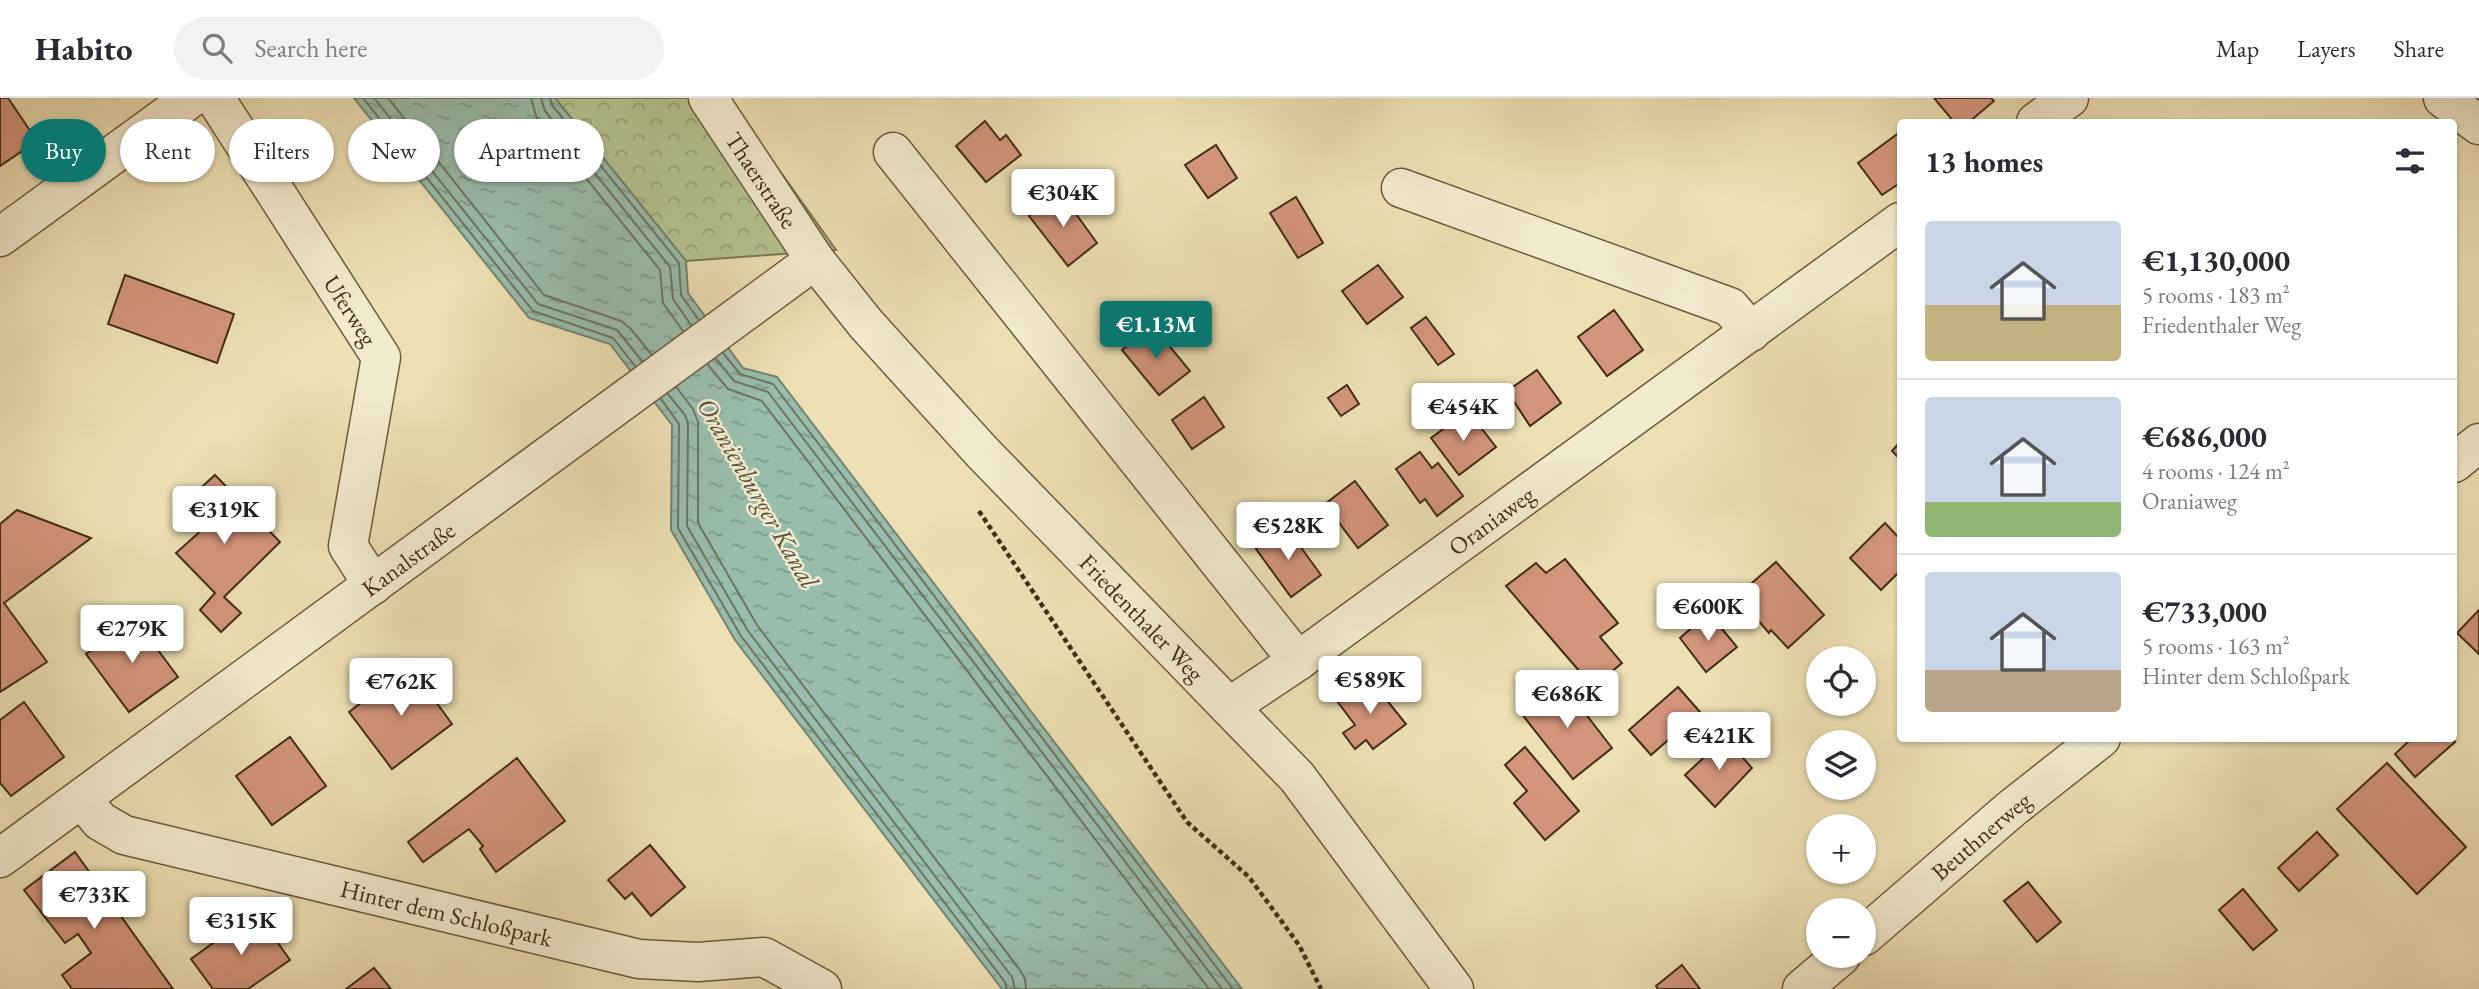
<!DOCTYPE html>
<meta charset="utf-8">
<style>
body{margin:0;font-family:"EB Garamond",serif;background:#f2f2f3;color:#2b2b33;height:100vh;display:flex;flex-direction:column;font-size:26px;white-space:nowrap}
*{box-sizing:border-box;margin:0}
p{font-size:23px;color:#7c7c81}
.icon{flex:none;width:38px;height:38px;fill:none;stroke:currentColor;stroke-width:2;stroke-linecap:round;stroke-linejoin:round}
.map{position:relative;flex:1;overflow:hidden}
.side{position:absolute;left:1897px;top:21px;width:560px;height:623px;display:flex;flex-direction:column;background:#fff;border-radius:7px;box-shadow:0 2px 5px #0004}
.side>*{flex:none}
.hud{position:absolute;left:21px;top:21px;width:665px;height:63px;display:flex;gap:14px}
.buttons{position:absolute;left:1806px;top:548px;display:grid;gap:14px}
.buttons a{display:grid;place-items:center;width:70px;height:70px;border-radius:50%;background:#fff;box-shadow:0 2px 5px #0004;font-size:35px}
.price{position:absolute;translate:-50% -60px;padding:0 16px;border-radius:7px;background:#fff;color:#222;font-size:23px;line-height:46px;filter:drop-shadow(0 2px 4px #0008)}
.price::after{content:'';position:absolute;left:50%;top:42px;width:21px;height:16px;margin-left:-10px;background:inherit;clip-path:polygon(0 0,100% 0,50% 100%)}
.price.selected{background:#0f766e;color:#fff}
ul{padding:0;list-style:none}
li{display:flex;align-items:center;gap:21px;height:175px;padding:0 28px}
li+li{border-top:2px solid #e1e1e2}
li span{display:grid;place-items:center;flex:none;width:196px;height:140px;border-radius:7px;color:#555}
li>.icon{margin-inline-start:auto}
span .icon{width:84px;height:84px;fill:#fffc;stroke-width:1}
li b{font-size:30px}
h2{display:flex;justify-content:space-between;align-items:center;height:84px;padding:0 28px;font-size:30px}
.tag{padding:0 24px;border-radius:32px;background:#fff;box-shadow:0 2px 5px #0004;font-size:24px;line-height:63px}
.tag.selected{background:#0f766e;color:#fff}
header{display:flex;align-items:center;gap:42px;box-sizing:border-box;height:98px;padding:0 35px;background:#fff;border-bottom:2px solid #e1e1e2}
header strong{font-size:33px}
nav{display:flex;gap:38px;margin-inline-start:auto;font-size:24px}
.search{width:490px;height:63px;background:#f2f2f3;display:flex;align-items:center;gap:18px;box-sizing:border-box;padding:0 24px;border-radius:38px;color:#7c7c81;font-size:26px}
.map>svg:first-child{display:block}
.park{fill:url(#park-crowns);stroke:#7a7854;stroke-width:2}
.water{fill:url(#water-ripples);stroke:#768370;stroke-width:2}
.lines{fill:none;stroke-linecap:round;stroke-linejoin:round}
.shore{stroke:#6d7562;stroke-width:2}
.building{fill:#d3957b;stroke:#412d17;stroke-width:2}
.minor-casing{stroke:#6c5a3e;stroke-width:41}
.path{stroke:#412d17;stroke-width:4.5;stroke-dasharray:5 3.5;stroke-linecap:butt}
.minor{stroke:#f3ebce;stroke-width:38}
.labels{text-anchor:middle;dominant-baseline:central;stroke-width:5;stroke-linejoin:round;paint-order:stroke}
.street-label{font-size:24px;fill:#412d17;stroke:#f3ebce}
.water-label{font-size:26px;font-style:italic;fill:#57513c;stroke:#f3ebce}
</style>
<header>
<strong>Habito</strong>
<div class="search"><svg class="icon" aria-label="search" viewBox="0 0 24 24"><circle cx="10" cy="10" r="6"/><path d="M15 15l6 6"/></svg>Search here</div>
<nav><a>Map</a><a>Layers</a><a>Share</a></nav>
</header>
<div class="map">
<svg width="2479" height="891" viewBox="0 0 2479 891">
<defs>
<pattern id="park-crowns" width="20" height="18" patternUnits="userSpaceOnUse" patternTransform="scale(1.75)"><rect width="20" height="18" fill="#b4c390"/><path d="M2 6a3 3 0 1 1 6 0M12 15a3 3 0 1 1 6 0" fill="none" stroke="#949f75"/></pattern>
<pattern id="water-ripples" width="26" height="14" patternUnits="userSpaceOnUse" patternTransform="scale(1.75)"><rect width="26" height="14" fill="#99bdac"/><path d="M2 4q2-2 4 0t4 0M15 11q2-2 4 0t4 0" fill="none" stroke="#7e9a8b"/></pattern>
</defs>
<rect width="100%" height="100%" fill="#ede0b4"/>
<filter id="stains"><feTurbulence type="fractalNoise" baseFrequency=".00286" numOctaves="4"/><feColorMatrix values="0 0 0 0 .2 0 0 0 0 .09 0 0 0 0 .02 0 0 0 .5 -.17"/></filter>
<radialGradient id="worn" r=".72"><stop offset=".6" stop-color="#630" stop-opacity="0"/><stop offset="1" stop-color="#630" stop-opacity=".3"/></radialGradient>
<!-- park -->
<polygon class="park" points="555,0 728,0 836,152 686,163"/>
<!-- water -->
<polygon class="water" points="354,0 555,0 686,163 688,195 743,270 777,279 1242,891 1002,891 735,542 671,432 672,327 610,246 529,220"/>
<g class="lines">
<!-- shore -->
<g class="shore">
<polyline points="363,0 533,213 613,240 635,268"/>
<polyline points="374,0 538,206 617,232 642,263"/>
<polyline points="388,0 544,197 621,223 630,230 651,256"/>
<polyline points="531,0 536,18 660,172 663,205 683,233"/>
<polyline points="541,0 545,13 670,169 673,201 691,227"/>
<polyline points="550,0 552,7 679,165 681,197 698,221"/>
<polyline points="723,255 740,276 773,286 1233,891"/>
<polyline points="716,261 734,283 768,294 1222,891"/>
<polyline points="708,267 728,291 762,303 1209,891"/>
<polyline points="677,290 693,311 698,324 698,425 757,527 1020,872 1025,881 1026,891"/>
<polyline points="668,296 685,317 688,325 687,428 748,533 1012,879 1015,891"/>
<polyline points="661,301 679,326 678,430 741,538 1005,884 1007,891"/>
</g>
</g>
<!-- building -->
<g class="building">
<polygon points="0,0 8,0 37,43 0,68"/>
<polygon points="1934,0 1991,0 1994,3 1969,24 1954,24"/>
<polygon points="985,23 1000,42 1006,37 1021,57 986,84 956,48"/>
<polygon points="1900,34 1900,85 1882,97 1858,65"/>
<polygon points="1216,47 1237,80 1208,100 1185,67"/>
<polygon points="1060,94 1097,145 1068,168 1029,118"/>
<polygon points="1296,99 1323,145 1298,160 1270,115"/>
<polygon points="1378,167 1403,199 1367,226 1342,193"/>
<polygon points="125,177 234,216 217,265 108,226"/>
<polygon points="1614,212 1643,252 1607,278 1578,239"/>
<polygon points="1426,219 1454,256 1438,267 1411,230"/>
<polygon points="1153,228 1190,273 1159,297 1122,252"/>
<polygon points="1537,272 1561,305 1530,328 1507,293"/>
<polygon points="1347,287 1359,306 1341,318 1328,300"/>
<polygon points="1204,299 1224,329 1192,351 1172,322"/>
<polygon points="1468,313 1496,349 1459,377 1431,340"/>
<polygon points="1900,344 1900,361 1892,353"/>
<polygon points="1420,354 1432,370 1438,365 1463,398 1437,418 1425,401 1420,405 1396,371"/>
<polygon points="215,377 280,444 224,499 241,515 221,534 200,512 215,495 176,455 204,430 183,406"/>
<polygon points="1355,383 1388,427 1358,450 1325,406"/>
<polygon points="17,412 91,440 4,505 47,564 0,594 0,426"/>
<polygon points="1885,425 1900,441 1900,473 1881,492 1850,460"/>
<polygon points="1286,429 1321,477 1291,499 1256,451"/>
<polygon points="1565,461 1618,525 1600,539 1622,565 1593,589 1506,488 1536,465 1546,475"/>
<polygon points="1776,464 1824,517 1788,550 1771,532 1769,535 1737,498"/>
<polygon points="2479,512 2479,556 2457,535"/>
<polygon points="1709,515 1737,549 1706,574 1680,540"/>
<polygon points="134,520 178,579 129,614 86,556"/>
<polygon points="410,568 452,626 392,671 349,614"/>
<polygon points="1369,580 1406,626 1373,651 1366,642 1355,651 1343,635 1355,627 1337,603"/>
<polygon points="1561,584 1612,650 1573,681 1521,615"/>
<polygon points="1678,589 1700,614 1651,657 1629,632"/>
<polygon points="24,604 64,659 11,698 0,685 0,622"/>
<polygon points="290,639 326,688 272,727 236,678"/>
<polygon points="1725,640 1752,670 1715,709 1685,677"/>
<polygon points="2412,640 2452,640 2455,644 2415,679 2395,656"/>
<polygon points="1525,649 1579,713 1545,742 1514,705 1527,693 1505,667"/>
<polygon points="517,660 565,723 496,774 480,751 483,748 469,731 423,764 408,744"/>
<polygon points="2387,665 2466,749 2417,796 2337,711"/>
<polygon points="2317,734 2338,757 2299,793 2278,770"/>
<polygon points="650,747 685,789 651,818 632,795 625,801 608,782"/>
<polygon points="75,754 173,891 72,891 62,877 91,855 78,836 65,845 24,792"/>
<polygon points="2028,784 2061,824 2037,844 2004,803"/>
<polygon points="2243,791 2277,832 2253,852 2219,812"/>
<polygon points="256,814 290,862 248,891 213,891 191,861"/>
<polygon points="1682,867 1700,891 1658,891 1656,888"/>
<polygon points="374,870 391,891 346,891"/>
</g>
<g class="lines">
<defs>
<g id="minor">
<path id="s1" d="M215,0L381,259L348,448L373,487"/>
<path id="s2" d="M708,0L815,162L866,226L982,354L1297,679L1454,891"/>
<polyline points="2443,0 2479,27"/>
<polyline points="2036,24 2069,0"/>
<polyline points="893,54 1298,563"/>
<polyline points="1401,90 1730,209 1751,234"/>
<polyline points="0,139 191,0"/>
<polyline points="2454,365 2479,345"/>
<path id="s3" d="M1229,609L1298,563L1900,124"/>
<path id="s4" d="M82,701L100,723L124,737L639,861L698,864L764,859L822,891"/>
<path id="s5" d="M0,760L815,162"/>
<path id="s6" d="M1864,838L2011,711L2101,640"/>
<polyline points="1802,891 1841,858"/>
</g>
</defs>
<!-- minor casing -->
<use href="#minor" class="minor-casing"/>
<!-- path -->
<polyline class="path" points="979,413 1187,724 1249,779 1299,847 1321,891"/>
<!-- minor -->
<use href="#minor" class="minor"/>
</g>
<g class="labels">
<!-- street labels -->
<g class="street-label">
<text stroke="none"><textPath href="#s2" startOffset="98">Thaerstraße</textPath></text>
<text stroke="none"><textPath href="#s1" startOffset="252">Uferweg</textPath></text>
<text stroke="none"><textPath href="#s3" startOffset="322">Oraniaweg</textPath></text>
<text stroke="none"><textPath href="#s5" startOffset="506">Kanalstraße</textPath></text>
<text stroke="none"><textPath href="#s2" startOffset="679">Friedenthaler Weg</textPath></text>
<text stroke="none"><textPath href="#s6" startOffset="154">Beuthnerweg</textPath></text>
<text stroke="none"><textPath href="#s4" startOffset="388">Hinter dem Schloßpark</textPath></text>
</g>
<!-- water labels -->
<g class="water-label">
<text transform="translate(758 395) rotate(60)">Oranienburger Kanal</text>
</g>
</g>
<rect width="100%" height="100%" filter="url(#stains)"/>
<rect width="100%" height="100%" fill="url(#worn)"/>
</svg>
<div class="buttons">
<a><svg class="icon" aria-label="locate" viewBox="0 0 24 24"><circle cx="12" cy="12" r="6"/><path d="M12 2v4M12 18v4M2 12h4M18 12h4"/></svg></a>
<a><svg class="icon" aria-label="layers" viewBox="0 0 24 24"><path d="M12 4l9 5-9 5-9-5zM3 14l9 5 9-5"/></svg></a>
<a>+</a>
<a>−</a>
</div>
<b class="price" style="left:1063px;top:131px">€304K</b>
<b class="price selected" style="left:1156px;top:263px">€1.13M</b>
<b class="price" style="left:1463px;top:345px">€454K</b>
<b class="price" style="left:224px;top:448px">€319K</b>
<b class="price" style="left:1288px;top:464px">€528K</b>
<b class="price" style="left:1708px;top:545px">€600K</b>
<b class="price" style="left:132px;top:567px">€279K</b>
<b class="price" style="left:1370px;top:618px">€589K</b>
<b class="price" style="left:401px;top:620px">€762K</b>
<b class="price" style="left:1567px;top:632px">€686K</b>
<b class="price" style="left:1719px;top:674px">€421K</b>
<b class="price" style="left:94px;top:833px">€733K</b>
<b class="price" style="left:241px;top:859px">€315K</b>
<div class="hud">
<a class="tag selected">Buy</a>
<a class="tag">Rent</a>
<a class="tag">Filters</a>
<a class="tag">New</a>
<a class="tag">Apartment</a>
</div>
<section class="side">
<h2>13 homes<svg class="icon" aria-label="filters" viewBox="0 0 24 24"><path d="M4 7h16M4 17h16"/><circle cx="9" cy="7" r="2"/><circle cx="15" cy="17" r="2"/></svg></h2>
<ul>
<li><span style="background:linear-gradient(#c9d6e8 60%,#c2b280 0)"><svg class="icon" aria-label="home" viewBox="0 0 24 24"><path d="M3 11l9-7 9 7M6 9v11h12V9"/></svg></span><div><b>€1,130,000</b><p>5 rooms · 183 m²</p><p>Friedenthaler Weg</p></div></li>
<li><span style="background:linear-gradient(#c9d6e8 75%,#8fb573 0)"><svg class="icon" aria-label="home" viewBox="0 0 24 24"><path d="M3 11l9-7 9 7M6 9v11h12V9"/></svg></span><div><b>€686,000</b><p>4 rooms · 124 m²</p><p>Oraniaweg</p></div></li>
<li><span style="background:linear-gradient(#c9d6e8 70%,#b9a48a 0)"><svg class="icon" aria-label="home" viewBox="0 0 24 24"><path d="M3 11l9-7 9 7M6 9v11h12V9"/></svg></span><div><b>€733,000</b><p>5 rooms · 163 m²</p><p>Hinter dem Schloßpark</p></div></li>
</ul>
</section>
</div>
